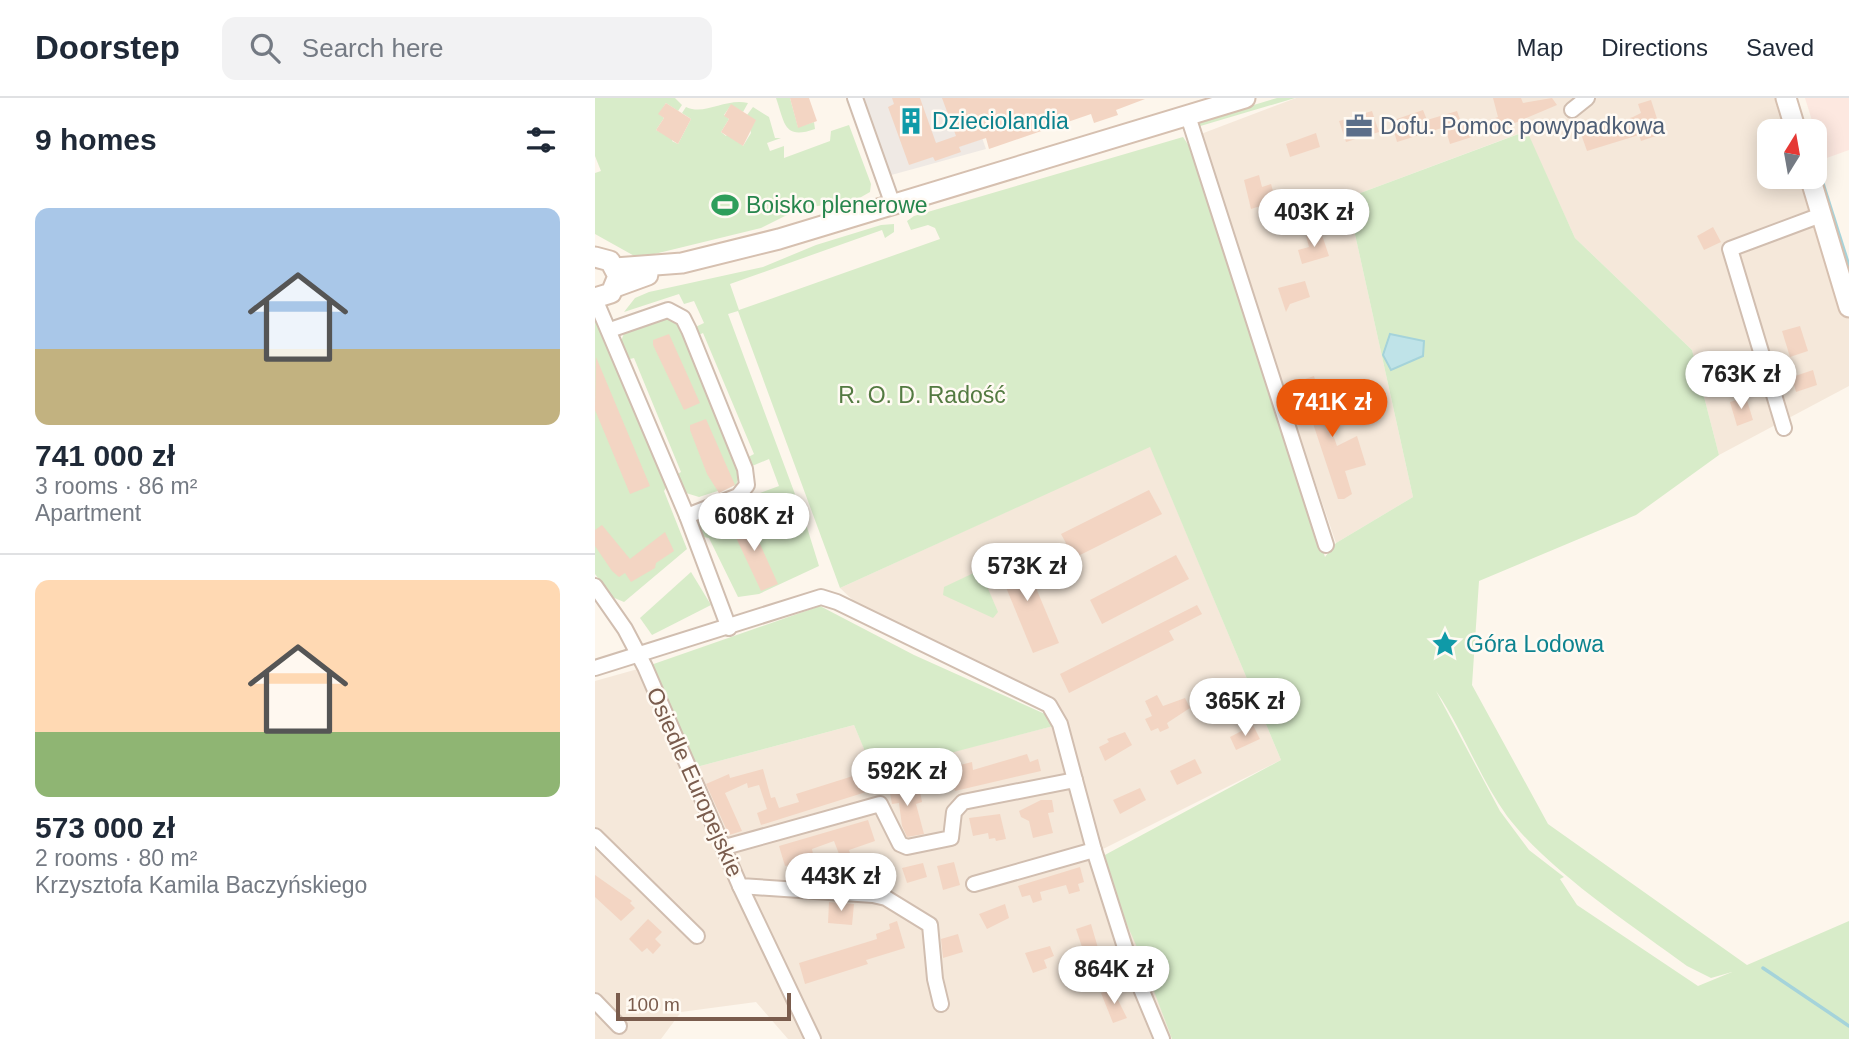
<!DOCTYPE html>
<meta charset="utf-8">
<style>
body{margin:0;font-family:Helvetica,sans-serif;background:#f2f2f3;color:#1f2937;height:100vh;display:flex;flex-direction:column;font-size:26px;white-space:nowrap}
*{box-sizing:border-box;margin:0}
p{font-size:23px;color:#747a83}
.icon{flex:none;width:38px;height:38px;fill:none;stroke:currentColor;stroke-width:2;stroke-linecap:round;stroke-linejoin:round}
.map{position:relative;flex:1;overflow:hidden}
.sheet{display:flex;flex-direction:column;background:#fff;width:595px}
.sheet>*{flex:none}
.needle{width:46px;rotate:11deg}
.tools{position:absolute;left:1162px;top:21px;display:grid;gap:14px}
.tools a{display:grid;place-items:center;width:70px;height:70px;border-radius:14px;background:#fff;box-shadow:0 4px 18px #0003;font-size:35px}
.scale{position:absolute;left:21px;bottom:18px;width:175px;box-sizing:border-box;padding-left:7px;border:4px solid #7a5c4d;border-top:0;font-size:19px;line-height:24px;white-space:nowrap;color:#7a5c4d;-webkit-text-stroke:5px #fffaf3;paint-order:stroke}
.price{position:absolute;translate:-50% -60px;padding:0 16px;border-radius:24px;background:#fff;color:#222;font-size:23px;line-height:46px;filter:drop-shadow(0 2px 4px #0008)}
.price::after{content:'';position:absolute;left:50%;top:42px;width:21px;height:16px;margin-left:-10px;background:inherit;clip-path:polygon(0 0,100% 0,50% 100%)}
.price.selected{background:#ea580c;color:#fff}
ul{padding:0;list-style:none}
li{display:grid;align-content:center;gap:14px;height:371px;padding:0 35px}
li+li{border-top:2px solid #e0e1e3}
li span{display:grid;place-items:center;height:217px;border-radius:14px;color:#555}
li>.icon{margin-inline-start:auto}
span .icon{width:126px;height:126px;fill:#fffc;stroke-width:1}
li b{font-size:30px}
h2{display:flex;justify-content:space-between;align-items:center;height:84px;padding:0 35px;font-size:30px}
header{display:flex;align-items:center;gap:42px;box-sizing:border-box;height:98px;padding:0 35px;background:#fff;border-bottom:2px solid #e0e1e3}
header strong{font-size:33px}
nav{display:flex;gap:38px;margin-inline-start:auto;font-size:24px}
.search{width:490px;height:63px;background:#f2f2f3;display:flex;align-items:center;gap:18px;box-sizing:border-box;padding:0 24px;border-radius:14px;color:#747a83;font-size:26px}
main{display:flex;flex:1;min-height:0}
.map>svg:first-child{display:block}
.residential{fill:#f5e8da}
.commercial{fill:#fde8e0}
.industrial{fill:#efe9e4}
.green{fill:#d8ecc9;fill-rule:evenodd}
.water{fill:#bfe3e8;stroke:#a5d3da;stroke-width:2}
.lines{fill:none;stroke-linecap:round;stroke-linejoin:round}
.stream{stroke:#a5d3da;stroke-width:3.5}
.building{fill:#f3d5c3}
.street-casing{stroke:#d1beb0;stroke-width:18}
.secondary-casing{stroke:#d6c0b0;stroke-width:23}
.street{stroke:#fff;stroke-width:14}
.secondary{stroke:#fff;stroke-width:19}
.labels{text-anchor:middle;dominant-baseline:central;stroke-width:5;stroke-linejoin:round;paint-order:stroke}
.culture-label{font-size:23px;fill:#0d838f;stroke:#fffaf3;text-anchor:start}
.service-label{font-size:23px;fill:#4e5e75;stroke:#fffaf3;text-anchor:start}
.leisure-label{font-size:23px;fill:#27864d;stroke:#fffaf3;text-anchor:start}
.park-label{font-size:23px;fill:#537a41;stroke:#fffaf3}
.street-label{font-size:23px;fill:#7a5c4d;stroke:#fffaf3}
</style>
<header>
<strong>Doorstep</strong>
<div class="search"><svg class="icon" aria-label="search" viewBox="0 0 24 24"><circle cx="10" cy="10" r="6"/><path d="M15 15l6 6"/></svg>Search here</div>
<nav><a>Map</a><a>Directions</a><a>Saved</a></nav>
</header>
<main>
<section class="sheet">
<h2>9 homes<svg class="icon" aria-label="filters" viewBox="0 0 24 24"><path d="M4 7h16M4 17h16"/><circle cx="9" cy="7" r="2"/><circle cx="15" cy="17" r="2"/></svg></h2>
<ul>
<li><span style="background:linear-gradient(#a9c7e8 65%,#c2b280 0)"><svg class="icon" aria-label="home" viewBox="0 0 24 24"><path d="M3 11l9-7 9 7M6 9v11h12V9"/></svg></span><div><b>741 000 zł</b><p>3 rooms · 86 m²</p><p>Apartment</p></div></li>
<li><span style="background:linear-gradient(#ffd9b3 70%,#8fb573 0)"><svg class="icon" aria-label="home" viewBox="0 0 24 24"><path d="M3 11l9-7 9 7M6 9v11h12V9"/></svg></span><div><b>573 000 zł</b><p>2 rooms · 80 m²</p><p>Krzysztofa Kamila Baczyńskiego</p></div></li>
</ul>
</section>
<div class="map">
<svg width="1254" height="941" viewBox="0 0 1254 941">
<rect width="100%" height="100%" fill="#fdf6ec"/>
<!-- residential -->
<g class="residential">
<polygon points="701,0 1180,0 1190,33 1174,33 1174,79 1206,79 1254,218 1254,288 1124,357 1097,252 980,140 931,33 752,100 818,399 741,445 639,147 598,39"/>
<polygon points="555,348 686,662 508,751 577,941 193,941 161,904 86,914 66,941 0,941 0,583 50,569 94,671 259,627 279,674 470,625 458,607 265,509 245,490"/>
</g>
<!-- commercial -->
<polygon class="commercial" points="1210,0 1254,0 1254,52 1229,61"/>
<!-- industrial -->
<polygon class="industrial" points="260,0 373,0 391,51 289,79"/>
<!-- green -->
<g class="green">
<path d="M0,0H80L87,7L83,13L71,5L64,16L69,20L61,32L78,40L77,43L83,46L96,21L87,15L91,9C110,18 130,0 153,5L148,14L136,7L129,17L134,21L126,34L131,38L133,35L148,48L156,35L152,17L158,9L174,19L180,40H186L172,45L175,53L189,48V60L235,43L236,33L254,27L276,86L275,94L261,102L204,111L166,130L43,160L0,136V75L6,73L0,58Z"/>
<path d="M181,0H195L203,29L219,24L220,31C189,42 190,26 181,0Z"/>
<polygon points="682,0 700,0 602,29 602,24"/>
<path d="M932,33L980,140L1097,252L1124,357L1041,417L884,483L877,587L953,726L1152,867L1254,823V941H577L545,856L506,768L508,758L686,662L555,349L245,490L143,213L133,216L210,423L224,468L164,496L143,499L114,440L103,438L101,429L109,416L184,388L174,361L150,371L146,363L159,356L108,235L97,240L94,232L109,225L99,203L89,206L84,196L29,214L40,200L54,194L168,169L221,147L286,127L299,126V134L290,140L287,132L135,186L144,212L345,141L340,130L333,127L316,132L312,123L319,118L588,39L594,48L598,47L730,459L741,445L818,399L752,100ZM841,593C868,632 884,679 912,718C954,773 1035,826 1092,868L1116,880L1137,874L1103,888L982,807L965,781L969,779L934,752L905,713Z"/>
<path d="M72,219L82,226L146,372L141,387L104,399L91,395L81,377L86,374L39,260L31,262C16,226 44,227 72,219Z"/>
<polygon points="0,222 72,388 69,393 92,451 29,504 17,499 0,476"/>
<polygon points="385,472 403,514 398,520 348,497 349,489"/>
<polygon points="96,474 116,507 57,537 45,520"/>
<polygon points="225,508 319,557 470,625 279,675 259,627 94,671 50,569"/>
</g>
<!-- water -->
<polygon class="water" points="795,236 829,243 828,258 796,272 788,257"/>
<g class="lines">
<!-- stream -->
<g class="stream">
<polyline points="1224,73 1254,168"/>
<polyline points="1168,870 1254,928"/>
</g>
</g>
<!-- building -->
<g class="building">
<polygon points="195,0 214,0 222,23 203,30"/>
<polygon points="297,0 325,0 341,45 361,38 347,0 550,1 521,12 523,17 499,25 496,16 394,51 391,40 364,49 366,54 340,63 338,59 314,67 293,9 299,6"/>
<polygon points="898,0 926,0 928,5 957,0 962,7 901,33 897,21 903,19"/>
<polygon points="1056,2 1067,36 1046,43 1044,37 992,53 986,36 1038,19 1046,15 1043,6"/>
<polygon points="71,5 96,21 83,46 61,32 69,20 63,16"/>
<polygon points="136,6 161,22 148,48 126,34 134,21 129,18"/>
<polygon points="828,12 832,22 862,13 866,24 875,22 880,38 855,46 850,29 802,44 796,23"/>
<polygon points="777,13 784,34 751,44 744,23"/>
<polygon points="721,35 725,49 695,59 691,46"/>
<polygon points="664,77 667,89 676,86 681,103 656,111 649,82"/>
<polygon points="1118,129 1126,144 1109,152 1102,138"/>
<polygon points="726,134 734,158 707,166 703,152 714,149 711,138"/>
<polygon points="710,183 715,199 695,206 691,214 683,190"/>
<polygon points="1205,228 1213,253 1195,259 1187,233"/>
<polygon points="74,236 105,305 89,312 58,247 58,242"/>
<polygon points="1142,253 1148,274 1132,278 1126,258"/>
<polygon points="1,259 55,388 35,396 0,312"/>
<polygon points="1218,272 1222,287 1201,294 1197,279"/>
<polygon points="719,278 728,309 744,303 750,320 734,325 742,348 762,338 771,367 750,373 757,396 749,401 743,401 704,283"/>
<polygon points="1151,299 1158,322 1142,328 1135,304"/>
<polygon points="111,321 140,387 124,395 112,376 95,332 95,327"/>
<polygon points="554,392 567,416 479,460 466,436"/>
<polygon points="152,417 183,486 166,493 136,429 136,424"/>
<polygon points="7,427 35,461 70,434 79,453 61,465 60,470 36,484 30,475 24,479 17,473 0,448 0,432"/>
<polygon points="426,454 464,545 438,555 401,465"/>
<polygon points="581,457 594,481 507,526 495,502"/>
<polygon points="602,507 607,516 574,533 579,542 474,595 465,576"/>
<polygon points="636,581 647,607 633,614 622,586"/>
<polygon points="562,597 568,608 590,600 595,610 572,625 574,630 565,634 563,630 556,633 550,621 557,618 550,603"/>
<polygon points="658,627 665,641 641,652 635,639"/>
<polygon points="530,634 537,647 510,663 504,649 514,644 512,641"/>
<polygon points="432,656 435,664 443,661 446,673 360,693 357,678 367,676 365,667 377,664 378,672"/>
<polygon points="600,661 607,675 582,687 575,673"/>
<polygon points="168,671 176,700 180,699 184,710 204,704 201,696 258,678 260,684 267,682 271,694 166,727 162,715 172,711 164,687 153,690 152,685 130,695 147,733 134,737 111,686 134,676 135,680"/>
<polygon points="306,682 308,692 317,690 318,695 325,693 327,704 321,706 329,736 312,739 307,728 304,705 297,706 293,685"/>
<polygon points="545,690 551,702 525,716 518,702"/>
<polygon points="446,702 457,702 459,714 453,715 458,735 438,740 434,723 426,719 424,713"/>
<polygon points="405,716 411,741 401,743 400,740 394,741 393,735 378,738 374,720"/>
<polygon points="273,722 280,743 254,752 262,778 244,784 240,771 249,769 239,743 217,751 218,756 212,758 214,766 203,769 202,765 190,768 184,748"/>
<polygon points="359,764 365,787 348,792 342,768"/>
<polygon points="328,765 332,779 312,785 307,770"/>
<polygon points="485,769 489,784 483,786 485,793 474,796 471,787 445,794 447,802 438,805 435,797 427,799 423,788"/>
<polygon points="0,777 37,803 35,805 40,810 26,823 0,799"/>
<polygon points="234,804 259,806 257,827 233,825"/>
<polygon points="410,806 414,820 392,831 384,816"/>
<polygon points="53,821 67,834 60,841 66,847 58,856 52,850 47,854 34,841"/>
<polygon points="302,823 310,850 271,862 273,866 210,886 204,865 282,841 281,836 295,831 294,826"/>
<polygon points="496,826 503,850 489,855 481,831"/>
<polygon points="363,836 368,854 348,860 346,841"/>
<polygon points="455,848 459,858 449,862 452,870 438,875 430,855"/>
<polygon points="517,890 532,920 518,925 506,895"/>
</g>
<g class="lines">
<defs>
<g id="street">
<polyline points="260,0 298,107"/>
<polyline points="977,12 992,0"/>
<polyline points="593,18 731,447"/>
<polyline points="0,201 92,418 134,530"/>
<polyline points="15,232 73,212 88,220 94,232 150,371 152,387 143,398 92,418"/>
<polyline points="1189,330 1135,151 1226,117"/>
<polyline points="0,488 30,531 50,569 145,788 278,797 291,800 335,827 340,881 346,906"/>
<polyline points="0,570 226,499 242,504 454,607 465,626 480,682"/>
<polyline points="0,738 102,838"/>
<polyline points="130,749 285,706 305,746 312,749 356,740 359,714 368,704 480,682 499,752 379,786"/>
<polyline points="499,752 534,862 567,941"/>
<polyline points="145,788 218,941"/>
<polyline points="0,903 24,928"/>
</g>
<g id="secondary">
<polyline points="1191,0 1201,33"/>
<polyline points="1215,79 1254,209"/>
<polyline points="0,159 15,163 23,178 16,195 0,200"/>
<polyline points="20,170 87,165 184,141 650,0"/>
<polyline points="20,189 53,177"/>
</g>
</defs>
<!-- street casing -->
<use href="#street" class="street-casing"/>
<!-- secondary casing -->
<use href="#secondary" class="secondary-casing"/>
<!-- street -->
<use href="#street" class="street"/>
<!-- secondary -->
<use href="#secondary" class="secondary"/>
</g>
<!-- icons -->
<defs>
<symbol id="building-bare" viewBox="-9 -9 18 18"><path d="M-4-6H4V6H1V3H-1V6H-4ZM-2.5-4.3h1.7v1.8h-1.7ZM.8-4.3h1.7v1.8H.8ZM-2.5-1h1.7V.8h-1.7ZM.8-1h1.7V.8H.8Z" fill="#0f9aa8" stroke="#fffaf3" stroke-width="2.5" paint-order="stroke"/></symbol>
<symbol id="office-bare" viewBox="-9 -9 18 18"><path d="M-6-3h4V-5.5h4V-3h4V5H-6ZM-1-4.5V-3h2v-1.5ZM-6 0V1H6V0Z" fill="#5c6f8a" stroke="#fffaf3" stroke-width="2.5" paint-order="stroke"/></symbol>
<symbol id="stadium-bare" viewBox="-9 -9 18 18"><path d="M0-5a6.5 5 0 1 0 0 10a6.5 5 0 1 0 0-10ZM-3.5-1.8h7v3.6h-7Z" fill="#2e9e5b" stroke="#fffaf3" stroke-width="2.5" paint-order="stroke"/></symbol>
<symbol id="sight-bare" viewBox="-9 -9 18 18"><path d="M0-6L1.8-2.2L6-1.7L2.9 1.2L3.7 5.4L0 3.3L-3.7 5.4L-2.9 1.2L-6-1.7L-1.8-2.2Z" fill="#0f9aa8" stroke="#fffaf3" stroke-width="2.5" paint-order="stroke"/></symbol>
</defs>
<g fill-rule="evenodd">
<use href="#building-bare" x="297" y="4" width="38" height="38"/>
<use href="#office-bare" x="745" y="9" width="38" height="38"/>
<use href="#stadium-bare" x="111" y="88" width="38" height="38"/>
<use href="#sight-bare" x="831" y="527" width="38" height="38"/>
</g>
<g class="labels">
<!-- culture labels -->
<g class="culture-label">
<text x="337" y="23">Dzieciolandia</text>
<text x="871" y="546">Góra Lodowa</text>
</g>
<!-- service labels -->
<g class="service-label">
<text x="785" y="28">Dofu. Pomoc powypadkowa</text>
</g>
<!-- leisure labels -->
<g class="leisure-label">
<text x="151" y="107">Boisko plenerowe</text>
</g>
<!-- park labels -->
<g class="park-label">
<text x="327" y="297">R. O. D. Radość</text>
</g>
<!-- street labels -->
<g class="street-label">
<text transform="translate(100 684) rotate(66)">Osiedle Europejskie</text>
</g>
</g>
</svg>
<div class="tools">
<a><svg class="needle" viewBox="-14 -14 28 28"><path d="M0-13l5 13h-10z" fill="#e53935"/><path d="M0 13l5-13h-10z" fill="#747a83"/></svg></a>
</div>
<div class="scale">100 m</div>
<b class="price" style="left:719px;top:151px">403K zł</b>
<b class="price" style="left:1146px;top:313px">763K zł</b>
<b class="price selected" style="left:737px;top:341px">741K zł</b>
<b class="price" style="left:159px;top:455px">608K zł</b>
<b class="price" style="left:432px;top:505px">573K zł</b>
<b class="price" style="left:650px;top:640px">365K zł</b>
<b class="price" style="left:312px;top:710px">592K zł</b>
<b class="price" style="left:246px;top:815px">443K zł</b>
<b class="price" style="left:519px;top:908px">864K zł</b>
</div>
</main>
